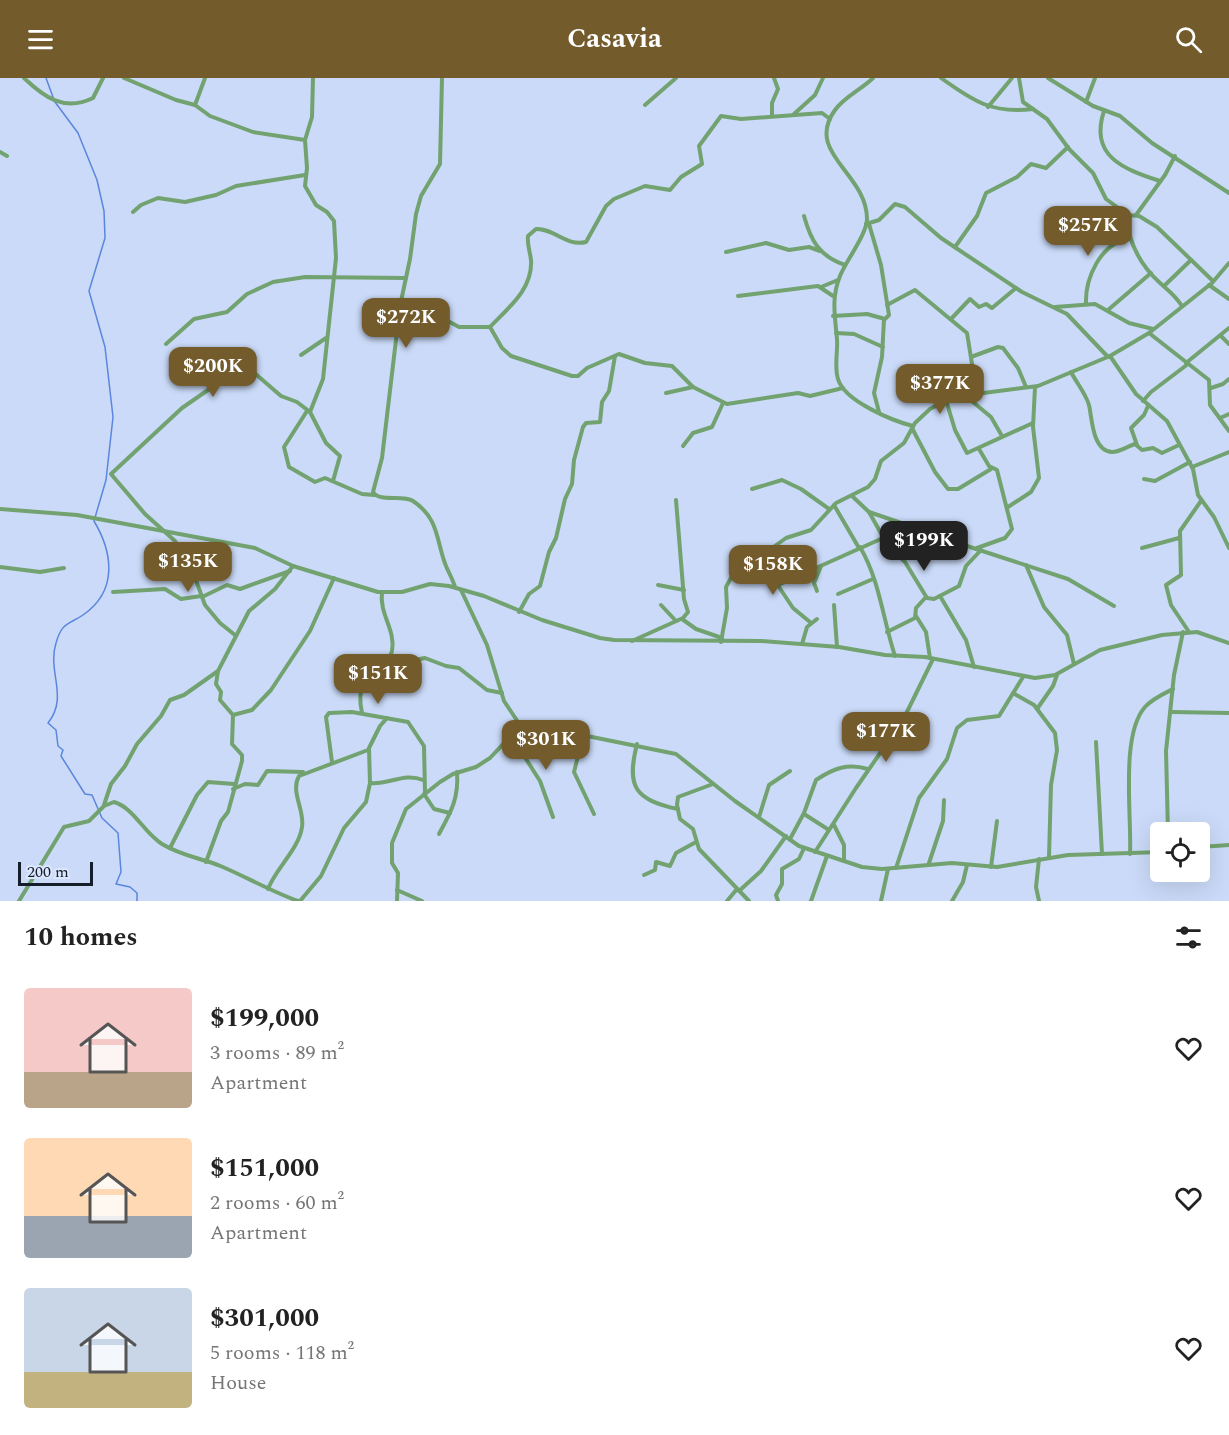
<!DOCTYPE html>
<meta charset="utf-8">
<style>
body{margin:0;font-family:Spectral,serif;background:#f6f6f6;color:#222;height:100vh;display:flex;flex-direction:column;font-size:22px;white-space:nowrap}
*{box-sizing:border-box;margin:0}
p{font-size:20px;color:#767676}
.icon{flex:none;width:33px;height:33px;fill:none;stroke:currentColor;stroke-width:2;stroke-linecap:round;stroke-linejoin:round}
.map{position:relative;height:823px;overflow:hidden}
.drawer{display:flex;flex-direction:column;background:#fff;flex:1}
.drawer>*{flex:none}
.controls{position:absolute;left:1150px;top:744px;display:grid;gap:12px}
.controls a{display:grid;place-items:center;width:60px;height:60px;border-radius:6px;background:#fff;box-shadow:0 6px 24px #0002;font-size:30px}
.scale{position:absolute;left:18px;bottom:15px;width:75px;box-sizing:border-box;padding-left:6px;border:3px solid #171e2b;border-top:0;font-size:16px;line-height:21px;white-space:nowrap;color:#171e2b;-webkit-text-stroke:4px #dbe7fe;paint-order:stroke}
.price{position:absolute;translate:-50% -51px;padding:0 14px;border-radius:12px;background:#735b2c;color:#fff;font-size:20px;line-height:39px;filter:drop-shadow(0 2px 3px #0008)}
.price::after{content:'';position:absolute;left:50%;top:36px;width:18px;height:14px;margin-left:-9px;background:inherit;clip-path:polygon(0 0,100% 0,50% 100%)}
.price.on{background:#222;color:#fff}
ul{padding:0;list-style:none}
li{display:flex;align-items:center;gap:18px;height:150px;padding:0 24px}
li span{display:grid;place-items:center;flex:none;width:168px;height:120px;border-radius:6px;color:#555}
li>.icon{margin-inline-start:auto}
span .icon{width:72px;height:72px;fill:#fffc;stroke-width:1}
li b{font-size:26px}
h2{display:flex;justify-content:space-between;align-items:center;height:72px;padding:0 24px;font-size:26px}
header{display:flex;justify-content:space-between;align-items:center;height:78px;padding:0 24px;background:#735b2c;color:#fff;font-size:27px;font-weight:700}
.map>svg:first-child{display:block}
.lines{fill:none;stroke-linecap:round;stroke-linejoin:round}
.stream{stroke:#5b86de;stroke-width:1.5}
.minor{stroke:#72a26f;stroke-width:4}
</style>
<header><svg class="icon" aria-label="menu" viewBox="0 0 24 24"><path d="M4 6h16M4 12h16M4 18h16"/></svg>Casavia<svg class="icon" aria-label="search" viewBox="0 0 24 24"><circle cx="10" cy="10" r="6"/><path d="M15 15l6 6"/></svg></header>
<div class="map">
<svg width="1229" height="823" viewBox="0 0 1229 823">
<rect width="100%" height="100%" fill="#cadaf8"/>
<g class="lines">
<!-- stream -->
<g class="stream">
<polyline points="46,0 53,19"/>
<path d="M55,24L78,55L97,102L104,133L105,160L89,213L105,269L113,339L106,402L94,443C113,475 118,513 83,537C68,547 62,544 56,565C47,594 69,619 48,645L56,652L58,668L63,672L61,678L85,716L92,717L102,740L118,755L121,794L116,806L130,809L137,815V823"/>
</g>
<!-- minor -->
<g class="minor">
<path d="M24,0C44,19 64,34 93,20L103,0"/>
<polyline points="124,0 176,22 195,27 210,38 253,54 305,62 307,90 305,108 316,127 327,134 334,143 336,180 323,301 310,334"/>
<path d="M442,0L440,86L421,118L416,136L410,181L400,228L382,380L373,414C380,425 402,416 413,423C440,441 436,464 446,488C449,495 453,502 455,509"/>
<path d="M873,0C862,11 844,19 835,32C804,75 867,95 867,141C867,156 846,183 840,198C831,220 835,238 837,261C838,274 834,288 838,301C844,323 893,343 913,348"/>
<path d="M941,0C973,23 992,36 1033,31"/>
<polyline points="1019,0 1023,24 1047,41 1069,71 1093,95 1106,121 1128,137 1139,138 1157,149 1213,203"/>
<polyline points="1048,0 1093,28 1120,38 1152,65 1229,115"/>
<polyline points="1086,24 1095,0"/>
<polyline points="195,27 205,0"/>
<polyline points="645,27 676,0"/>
<polyline points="988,29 1012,0"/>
<path d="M1104,33C1089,78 1123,91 1160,103"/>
<polyline points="794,36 815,17 823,0"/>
<polyline points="772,38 772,25 778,11 774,0"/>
<polyline points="305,62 312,39 313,0"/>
<polyline points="0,74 7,78"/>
<polyline points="133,134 141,127 158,120 185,124 216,117 236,108 305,97"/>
<path d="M1126,136C1128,163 1139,186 1160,205C1169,213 1175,217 1182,228"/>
<polyline points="1136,137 1165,97 1175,78"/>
<path d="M804,138C811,163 819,178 845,187"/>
<polyline points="866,146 879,142 895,126 905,129 941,160 1022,214 1067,236 1108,279"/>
<polyline points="955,169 977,138 986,115 1017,99 1031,86 1046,90 1068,69"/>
<polyline points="726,174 766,165 789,172 809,169 820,173"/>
<polyline points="1209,207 1229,221"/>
<polyline points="1164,208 1191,182"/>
<polyline points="821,209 838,202"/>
<polyline points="738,218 818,208 833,218"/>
<path d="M1086,226C1085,201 1100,165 1129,161"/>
<polyline points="887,227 915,212 967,255 977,317"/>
<polyline points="401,228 422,229 459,249 490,249 502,270 511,278 572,298 578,298 587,290 619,276 645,285 672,288 693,309 727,326 798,315 810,318 843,310"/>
<polyline points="1055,229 1095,226 1129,245 1153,251"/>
<polyline points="1108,232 1151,195"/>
<polyline points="833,238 867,236 885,241 889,237 881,187 869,146"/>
<polyline points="951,241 970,221 979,229 986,226 992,230 1016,210"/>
<path d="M490,249C508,230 533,211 531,182C530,173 527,167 528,158L536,151C554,150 566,169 586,164L606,128L614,121L645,108L670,112L681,99L702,86L699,68L721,38L741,41L822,35L830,41"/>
<polyline points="836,255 854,256 883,269"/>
<polyline points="1149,255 1209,302 1210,327 1229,353"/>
<polyline points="1221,258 1229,266"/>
<polyline points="166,266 194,241 227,234 247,216 273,204 305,199 406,200"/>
<polyline points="301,277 326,260"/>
<polyline points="1110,278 1136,316 1167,343 1193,391 1198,417 1214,439 1229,470"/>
<polyline points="971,279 998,269 1003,270 1018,290 1026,309"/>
<polyline points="1186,285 1229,250"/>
<path d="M1071,294C1076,304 1086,316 1089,327C1092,339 1092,373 1112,374C1120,374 1128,368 1135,366L1142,372L1153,370L1162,375L1179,367"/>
<polyline points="1211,310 1223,306 1229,301"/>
<polyline points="666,315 693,309"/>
<polyline points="972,317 973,324 991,339 1002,358"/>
<polyline points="946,322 955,352 967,375 1033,345"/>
<polyline points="1143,323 1151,314 1188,286"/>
<polyline points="307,333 284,369 289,389 315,404 325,400 362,416 374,417"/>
<polyline points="879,334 874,315 882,279 884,241"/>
<polyline points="1220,340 1229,336"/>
<polyline points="912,350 935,394 948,411 958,411 991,391"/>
<polyline points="1137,367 1131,350 1144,337 1148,328"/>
<polyline points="683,368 693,355 712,349 723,325"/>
<polyline points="1192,389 1229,374"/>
<polyline points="1144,401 1155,403 1190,384"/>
<polyline points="752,411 782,402 801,411 829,431"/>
<polyline points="852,418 869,434 916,450 934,453 970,469 1068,501 1114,528"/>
<polyline points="834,427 859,470"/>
<polyline points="1008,429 1031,414 1039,400 1033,349 1035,309"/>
<polyline points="0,431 77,437 255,470 293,488 378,514 402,514 430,506 449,508 484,518 542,542 600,560 614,562 761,563 839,569 885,577 925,579 1035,600 1055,597 1100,572 1162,557 1197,554 1229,565"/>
<polyline points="869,434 887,466 905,484 927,520 934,521 959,508 966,488 981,472"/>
<path d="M860,469C880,503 883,542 895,578"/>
<polyline points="977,470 1005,460 1012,451 997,392 989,388 979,371"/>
<polyline points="1142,470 1179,460"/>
<polyline points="768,473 777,506 793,530 810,544"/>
<polyline points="1026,487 1044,529 1067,557 1074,586"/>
<polyline points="0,489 40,494 64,490"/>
<polyline points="658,507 684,512"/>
<polyline points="778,507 883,460"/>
<polyline points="461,512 487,567 504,623 518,644 676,676 735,723 799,768 862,789 882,791 952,785 997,789 1068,777 1161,774"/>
<polyline points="817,513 814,505 821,488"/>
<polyline points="113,514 165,511 181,521 201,518"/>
<polyline points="838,516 873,501"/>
<polyline points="940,518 966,562 974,589"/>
<polyline points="202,519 227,507 240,511 290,493"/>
<polyline points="661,527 676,543"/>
<polyline points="834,527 837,569"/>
<polyline points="519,534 529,516 540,508 549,474 556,460 565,421 572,406 574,382 583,349 586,345 600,344 602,324 609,313 615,278"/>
<polyline points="916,538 926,554 930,580"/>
<polyline points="682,541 696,551 722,560"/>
<polyline points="887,554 915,540 916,530 926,519"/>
<polyline points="1189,554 1171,527 1166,507 1181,497 1180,453 1201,423"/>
<polyline points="235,557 220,545 205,527 190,486 175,463 145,436 111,396 182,330 221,303 233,286 252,293 281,318 297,324 310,334 326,365 340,378 333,403"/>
<polyline points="632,563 683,540 688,534 684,521 676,422"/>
<polyline points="721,564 727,530 726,509 742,480 748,476 768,473 786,460 811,452 836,425 868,409 875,401 881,383 904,365 915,345 930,331 953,319 1038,308 1110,278 1149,255 1212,205 1229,185"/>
<polyline points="802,566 807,549 817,541"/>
<polyline points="391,578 405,584 425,580 446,588 459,590 487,612 502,615"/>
<polyline points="1013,615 1034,627 1055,655 1057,672 1051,707 1049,779"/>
<polyline points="1037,631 1053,608 1057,597"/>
<polyline points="1172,634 1229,635"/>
<path d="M362,635C352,591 388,594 392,573C396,552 379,536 382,514"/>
<polyline points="233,637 252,632 271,612 310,553 334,500"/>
<polyline points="512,659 540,703 553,739"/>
<polyline points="583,659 574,694 594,736"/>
<polyline points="1096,664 1102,776"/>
<path d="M637,666C626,709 635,722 678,731"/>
<polyline points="332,684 326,639 329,635 352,634 408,644 424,668 425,715"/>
<path d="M370,705C389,707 404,694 423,702"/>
<polyline points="713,706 678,719 677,727 680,741 693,751 699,771 749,823"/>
<polyline points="233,711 245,706 258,707 267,693 303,694"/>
<polyline points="424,716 434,731 450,735"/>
<polyline points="104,727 111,706 125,688 137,666 161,638 170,622 184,617 218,593 249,533 275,511 293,488"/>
<polyline points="804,736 829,752"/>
<polyline points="759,739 769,707 790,693"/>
<polyline points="834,747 844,767 844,783"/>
<polyline points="1168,754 1166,673 1174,597 1183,554"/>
<path d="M439,756C451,734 459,720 457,694"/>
<path d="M790,761L804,735L816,702C834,690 848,685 868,691"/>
<polyline points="1200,769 1229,767"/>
<polyline points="170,770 197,717 208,704 234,706"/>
<polyline points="815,774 856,710 903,642 933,581"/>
<path d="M1130,776C1132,739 1120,657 1145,629C1152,621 1163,616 1173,611"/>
<polyline points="1039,781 1036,809 1039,823"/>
<polyline points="206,784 221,743 228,734 242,683 242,677 232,666 233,637 220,622 221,614 216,606 218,593"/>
<polyline points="929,785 943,743 944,722"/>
<polyline points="991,789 997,743"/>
<polyline points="896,790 919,720 947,681 957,650 967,642 999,638 1023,599"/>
<polyline points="644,797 655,792 656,784 670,788 676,775 696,764"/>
<path d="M268,811C276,790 299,771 302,749C305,732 290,714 299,698L368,672"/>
<polyline points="397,812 422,823"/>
<polyline points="739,813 761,793 786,758"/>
<path d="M19,823L64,749L89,743L104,728L114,724C134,730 144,755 162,766C180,777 199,780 218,787C245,798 270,813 298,823"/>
<polyline points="300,823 321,798 344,750 366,724 370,705 369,670 380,648 387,640"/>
<polyline points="397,823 398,795 392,785 392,765 406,731 440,704 453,696 476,689 490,680 522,646"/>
<polyline points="727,823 737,811"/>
<polyline points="778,823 776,817 782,806 782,791 799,781 804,770"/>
<polyline points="811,823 827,778"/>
<polyline points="881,823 888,791"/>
<polyline points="952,823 963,804 967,787"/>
</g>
</g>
</svg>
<div class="controls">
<a><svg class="icon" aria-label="locate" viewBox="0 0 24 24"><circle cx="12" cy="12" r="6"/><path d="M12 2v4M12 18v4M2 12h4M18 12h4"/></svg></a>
</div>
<div class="scale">200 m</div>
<b class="price" style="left:1088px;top:179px">$257K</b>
<b class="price" style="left:406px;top:271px">$272K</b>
<b class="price" style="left:213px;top:320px">$200K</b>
<b class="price" style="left:940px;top:337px">$377K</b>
<b class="price on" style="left:924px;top:494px">$199K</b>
<b class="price" style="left:188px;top:515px">$135K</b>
<b class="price" style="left:773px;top:518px">$158K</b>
<b class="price" style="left:378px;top:627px">$151K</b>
<b class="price" style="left:886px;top:685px">$177K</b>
<b class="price" style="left:546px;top:693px">$301K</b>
</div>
<section class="drawer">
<h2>10 homes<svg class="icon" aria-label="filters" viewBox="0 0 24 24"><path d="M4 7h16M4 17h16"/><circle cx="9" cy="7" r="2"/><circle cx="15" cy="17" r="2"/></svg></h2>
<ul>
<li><span style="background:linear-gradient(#f6c9c9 70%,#b9a48a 0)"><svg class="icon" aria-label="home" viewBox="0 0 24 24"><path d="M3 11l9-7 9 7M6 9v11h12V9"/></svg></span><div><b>$199,000</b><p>3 rooms · 89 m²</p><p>Apartment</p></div><svg class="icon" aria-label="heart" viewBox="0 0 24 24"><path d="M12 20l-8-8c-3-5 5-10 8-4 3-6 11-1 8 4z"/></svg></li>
<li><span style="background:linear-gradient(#ffd9b3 65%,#9aa5b1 0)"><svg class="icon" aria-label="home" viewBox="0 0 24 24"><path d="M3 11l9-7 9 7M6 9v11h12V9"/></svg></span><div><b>$151,000</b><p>2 rooms · 60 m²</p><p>Apartment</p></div><svg class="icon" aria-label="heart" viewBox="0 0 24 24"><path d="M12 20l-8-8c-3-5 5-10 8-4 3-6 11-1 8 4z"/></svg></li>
<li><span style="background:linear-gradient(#c9d6e8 70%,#c2b280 0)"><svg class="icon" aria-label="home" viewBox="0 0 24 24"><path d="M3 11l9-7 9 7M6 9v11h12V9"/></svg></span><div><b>$301,000</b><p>5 rooms · 118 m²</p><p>House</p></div><svg class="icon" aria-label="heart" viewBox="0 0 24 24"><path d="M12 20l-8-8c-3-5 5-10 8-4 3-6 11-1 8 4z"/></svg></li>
</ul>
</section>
